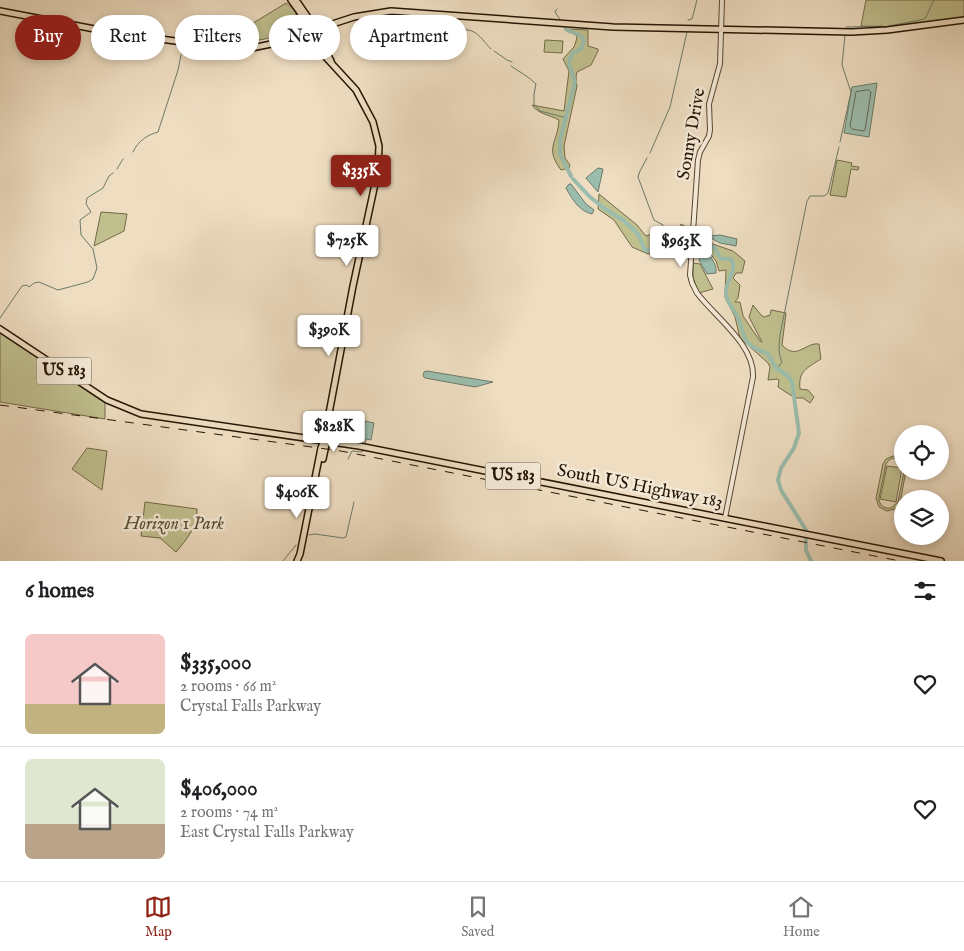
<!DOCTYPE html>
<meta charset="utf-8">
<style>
body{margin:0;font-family:"IM FELL English",serif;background:#f6f6f6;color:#202124;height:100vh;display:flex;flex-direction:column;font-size:19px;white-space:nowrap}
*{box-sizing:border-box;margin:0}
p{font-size:16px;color:#757577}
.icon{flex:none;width:28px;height:28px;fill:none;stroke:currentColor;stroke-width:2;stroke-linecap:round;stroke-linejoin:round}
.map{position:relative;height:561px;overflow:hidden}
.panel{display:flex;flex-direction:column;background:#fff;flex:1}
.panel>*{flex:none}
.hud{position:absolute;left:15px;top:15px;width:500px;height:45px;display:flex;gap:10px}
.tools{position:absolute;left:894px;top:425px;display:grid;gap:10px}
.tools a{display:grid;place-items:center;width:55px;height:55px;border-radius:50%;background:#fff;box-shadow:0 2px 8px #0003;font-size:25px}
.price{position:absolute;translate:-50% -42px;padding:0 11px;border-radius:5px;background:#fff;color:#222;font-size:16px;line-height:32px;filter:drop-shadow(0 1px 2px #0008)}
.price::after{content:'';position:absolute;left:50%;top:30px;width:15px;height:11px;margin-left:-8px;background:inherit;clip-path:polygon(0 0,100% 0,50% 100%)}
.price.current{background:#8f2418;color:#fff}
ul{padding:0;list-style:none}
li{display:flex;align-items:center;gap:15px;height:125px;padding:0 25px}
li+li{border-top:1px solid #e0e0e0}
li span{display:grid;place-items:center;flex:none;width:140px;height:100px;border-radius:8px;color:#555}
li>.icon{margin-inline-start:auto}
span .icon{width:60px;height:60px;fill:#fffc;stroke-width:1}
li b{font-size:21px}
h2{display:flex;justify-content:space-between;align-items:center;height:60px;padding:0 25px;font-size:21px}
.chip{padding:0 18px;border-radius:22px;background:#fff;box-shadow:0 2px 8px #0003;font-size:18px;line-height:45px}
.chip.current{background:#8f2418;color:#fff}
.tabs{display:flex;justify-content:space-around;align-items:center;height:70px;border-top:1px solid #e0e0e0;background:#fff;font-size:14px;color:#757577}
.tabs a{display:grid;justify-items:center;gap:2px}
.tabs .current{color:#8f2418}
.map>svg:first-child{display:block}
.green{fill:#c0bf8e;stroke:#736a48}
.water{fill:#9bbdad;stroke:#6c7a69}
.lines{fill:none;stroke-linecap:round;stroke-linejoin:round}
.shore{stroke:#606958;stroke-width:1}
.stream{stroke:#6c7a69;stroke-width:1}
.river{stroke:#9bbdad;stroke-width:4}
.minor-casing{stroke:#584732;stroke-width:6}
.major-casing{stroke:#261503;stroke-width:8}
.minor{stroke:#f4e9d7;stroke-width:4}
.major{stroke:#eeddc1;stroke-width:5}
.rail{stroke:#261503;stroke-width:1;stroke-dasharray:9 9;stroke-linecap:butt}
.labels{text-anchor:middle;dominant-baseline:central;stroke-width:5;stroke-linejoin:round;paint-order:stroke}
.shield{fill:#f4e9d7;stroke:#645543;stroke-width:1}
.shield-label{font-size:16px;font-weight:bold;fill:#261503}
.street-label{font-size:18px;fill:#261503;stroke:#f4e9d7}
.park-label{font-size:18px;font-style:italic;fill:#5c5034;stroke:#f4e9d7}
</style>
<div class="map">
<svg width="964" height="561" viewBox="0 0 964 561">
<rect width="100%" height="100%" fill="#eeddc1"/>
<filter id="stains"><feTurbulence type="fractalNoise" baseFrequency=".004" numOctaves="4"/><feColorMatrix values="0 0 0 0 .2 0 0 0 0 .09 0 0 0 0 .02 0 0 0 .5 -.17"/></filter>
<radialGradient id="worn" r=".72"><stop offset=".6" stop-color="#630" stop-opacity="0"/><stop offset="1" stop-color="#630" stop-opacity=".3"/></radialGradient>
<!-- green -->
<g class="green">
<polygon points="866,0 964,0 964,17 890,27 861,26"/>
<path d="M286,3C293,7 300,18 299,27L296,30C259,42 240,46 202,38L203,28L218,29L250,25Z"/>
<path d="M568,29L588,30V46L598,49V51L591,65L577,72L576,77L577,86L564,146L565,158L570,165L569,168L561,170C544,147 558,143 559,120C550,115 538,114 532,105L564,111L569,71L563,59L574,47L577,38L576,35L566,30Z"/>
<polygon points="545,40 563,41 562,53 544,52"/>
<polygon points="837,160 852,163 851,166 859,167 858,170 851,169 846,197 830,195"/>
<polygon points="599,194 637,225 645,235 647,236 659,230 661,226 667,234 674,236 679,232 681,224 688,228 686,235 690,244 689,249 666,248 648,254 632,247 614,220 598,209"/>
<polygon points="101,212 127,214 124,231 94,246"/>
<path d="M697,233L706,237L710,243L733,251L745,261L742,273H736L733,278L740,285L738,298L735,302H740L743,316L760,341L762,342L749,317L753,305L761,315L764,317L770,315L771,310L786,313L782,345C797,361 805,342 819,344L821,359C807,368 798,371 800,389L808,390L814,397L810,403L803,398H795L778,387L779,380L777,379L768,380L770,367L768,363L740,338L735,317L725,297L726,270L719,271L716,261L709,252L695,253Z"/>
<polygon points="693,263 700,264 713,289 699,293 693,278"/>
<polygon points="0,333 105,403 105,419 0,402"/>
<polygon points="87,448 107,451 102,490 72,469"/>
<path d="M893,456L902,458V462C897,456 890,457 886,464L879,498C879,505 884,509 891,508L898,502L904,471H906L899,508L887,511L879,507L876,498L883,464L886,459Z"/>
<polygon points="887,466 902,468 896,502 880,499"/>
<path d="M145,502L197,509C198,526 187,539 176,552L160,538L141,536Z"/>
</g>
<!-- water -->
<g class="water">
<polygon points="877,83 869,137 844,133 852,87"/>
<polygon points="598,168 603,169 598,192 586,178"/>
<path d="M569,184H571L586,204L594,210L592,214C579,211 572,199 566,188Z"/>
<polygon points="720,235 737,239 736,246 720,243 711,238 711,236"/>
<path d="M701,254L709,255C713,260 717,266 716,273L707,274L699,260Z"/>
<polygon points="427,371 493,382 475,387 425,378 423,376 424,372"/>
<polygon points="365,421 374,423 371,440 361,438"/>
</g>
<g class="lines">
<!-- shore -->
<polygon class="shore" points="869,90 871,92 865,130 863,131 852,129 850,126 856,92"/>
<!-- stream -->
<g class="stream">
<polyline points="557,9 555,12 561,21"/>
<polyline points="688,20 692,19 697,0"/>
<polyline points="562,25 566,29"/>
<polyline points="889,26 925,19 934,0"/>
<polyline points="846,27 883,26"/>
<path d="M465,28L467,30C477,30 484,42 491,49"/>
<polyline points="185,36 186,31"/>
<polyline points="494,51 507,60 512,62"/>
<path d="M511,66C520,72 529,77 536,84L534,94V104L540,111L567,118"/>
<polyline points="840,142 851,92 842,65 845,35"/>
<path d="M133,152C138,141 147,135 158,132L178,70L183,46"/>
<polyline points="650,153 670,107 687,32"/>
<polyline points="647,158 640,171 638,177 654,220 663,225 666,230"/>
<polyline points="117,169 123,159"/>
<polyline points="668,231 678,237"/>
<polyline points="0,318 22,286 27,285 29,287 34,283 39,282 58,290 88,282 93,279 97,268 93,249 81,235 80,220 91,212 86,204 87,198 103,188 109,176 113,173"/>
<path d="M777,369L782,362C778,353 779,345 780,335L807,201L810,196H824L828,193L839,147"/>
<polyline points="365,443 366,440"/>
<polyline points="348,459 352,451 362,452 364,450"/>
<polyline points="309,535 315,534 343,538 346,537 354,502"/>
<polyline points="283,561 296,545"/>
</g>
<!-- river -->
<g class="river">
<path d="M566,29C573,34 581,32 584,41L581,49L573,53L570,59L569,64L575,82L560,140V154L571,176"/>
<path d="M573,179L590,197L605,209L623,220L638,234L645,250C655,253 668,242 678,237H682L690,247"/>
<path d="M694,249H700L705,246L714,247L721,259H731C738,268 726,280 726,292C726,303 733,307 737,316C747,337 739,344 767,353L776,368L788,376L792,382L799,433L794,448L781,468L778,480L781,490L806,530V550L811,561"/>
</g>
<defs>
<path id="minor" d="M722,0L720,64L709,104L710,130L709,136L700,152L698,160L690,275L692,283L697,293C715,317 755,345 753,377L725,518"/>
<g id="major">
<polyline points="291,0 299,11 322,53 356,90 373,122 379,146 378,170 353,286 324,440 321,448 300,554 297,561"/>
<polyline points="296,0 307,16 331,61"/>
<polyline points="0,11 105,31 231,49 247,49 271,44 354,17 391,11 613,27 852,32 887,30 964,20"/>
<polyline points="0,329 107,400 141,414 359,446 941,561"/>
<polyline points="323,459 326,445 325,440"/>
</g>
</defs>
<!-- minor casing -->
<use href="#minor" class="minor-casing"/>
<!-- major casing -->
<use href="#major" class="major-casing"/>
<!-- minor -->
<use href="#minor" class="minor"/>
<!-- major -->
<use href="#major" class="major"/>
<!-- rail -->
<polyline class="rail" points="0,405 341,451 900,561"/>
</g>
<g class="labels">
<!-- shield labels -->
<g class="shield">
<rect x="36.5" y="357.5" width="55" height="27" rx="4"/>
<rect x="485.5" y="462.5" width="55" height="27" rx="4"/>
</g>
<g class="shield-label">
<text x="64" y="371">US 183</text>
<text x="513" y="476">US 183</text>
</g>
<!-- street labels -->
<g class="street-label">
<text transform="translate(692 134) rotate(-80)">Sonny Drive</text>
<text transform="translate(640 487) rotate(11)">South US Highway 183</text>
</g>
<!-- park labels -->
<g class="park-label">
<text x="174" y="524">Horizon 1 Park</text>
</g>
</g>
<rect width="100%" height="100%" filter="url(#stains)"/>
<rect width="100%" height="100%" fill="url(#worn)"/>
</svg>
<div class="tools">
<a><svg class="icon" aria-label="locate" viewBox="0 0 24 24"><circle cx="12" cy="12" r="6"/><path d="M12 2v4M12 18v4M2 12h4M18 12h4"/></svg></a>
<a><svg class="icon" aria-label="layers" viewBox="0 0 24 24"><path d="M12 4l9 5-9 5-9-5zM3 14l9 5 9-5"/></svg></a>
</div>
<b class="price current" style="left:361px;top:197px">$335K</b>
<b class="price" style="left:347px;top:267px">$725K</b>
<b class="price" style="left:681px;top:268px">$963K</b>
<b class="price" style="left:329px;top:357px">$390K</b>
<b class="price" style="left:334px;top:453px">$828K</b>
<b class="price" style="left:297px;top:519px">$406K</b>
<div class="hud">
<a class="chip current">Buy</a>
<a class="chip">Rent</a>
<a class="chip">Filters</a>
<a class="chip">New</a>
<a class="chip">Apartment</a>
</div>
</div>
<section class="panel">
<h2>6 homes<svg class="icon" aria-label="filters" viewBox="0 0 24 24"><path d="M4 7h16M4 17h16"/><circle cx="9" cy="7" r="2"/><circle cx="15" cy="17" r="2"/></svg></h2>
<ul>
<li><span style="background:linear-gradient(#f6c9c9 70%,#c2b280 0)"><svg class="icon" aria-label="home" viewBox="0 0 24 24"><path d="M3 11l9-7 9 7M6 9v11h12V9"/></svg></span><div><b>$335,000</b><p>2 rooms · 66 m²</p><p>Crystal Falls Parkway</p></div><svg class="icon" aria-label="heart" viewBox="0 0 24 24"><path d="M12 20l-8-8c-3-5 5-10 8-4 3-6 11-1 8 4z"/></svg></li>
<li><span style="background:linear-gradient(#dfe7d0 65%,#b9a48a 0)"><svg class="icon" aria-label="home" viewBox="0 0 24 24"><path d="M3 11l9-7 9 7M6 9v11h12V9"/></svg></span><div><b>$406,000</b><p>2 rooms · 74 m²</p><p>East Crystal Falls Parkway</p></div><svg class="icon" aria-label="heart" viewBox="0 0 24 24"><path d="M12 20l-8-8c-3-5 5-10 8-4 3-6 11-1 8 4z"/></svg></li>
</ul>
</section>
<nav class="tabs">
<a class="current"><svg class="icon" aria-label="map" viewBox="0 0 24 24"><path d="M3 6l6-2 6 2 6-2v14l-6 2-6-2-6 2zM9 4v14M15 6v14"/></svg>Map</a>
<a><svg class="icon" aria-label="saved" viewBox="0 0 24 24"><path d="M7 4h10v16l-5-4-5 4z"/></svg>Saved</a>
<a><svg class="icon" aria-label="home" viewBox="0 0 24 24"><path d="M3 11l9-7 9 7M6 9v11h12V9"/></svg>Home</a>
</nav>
